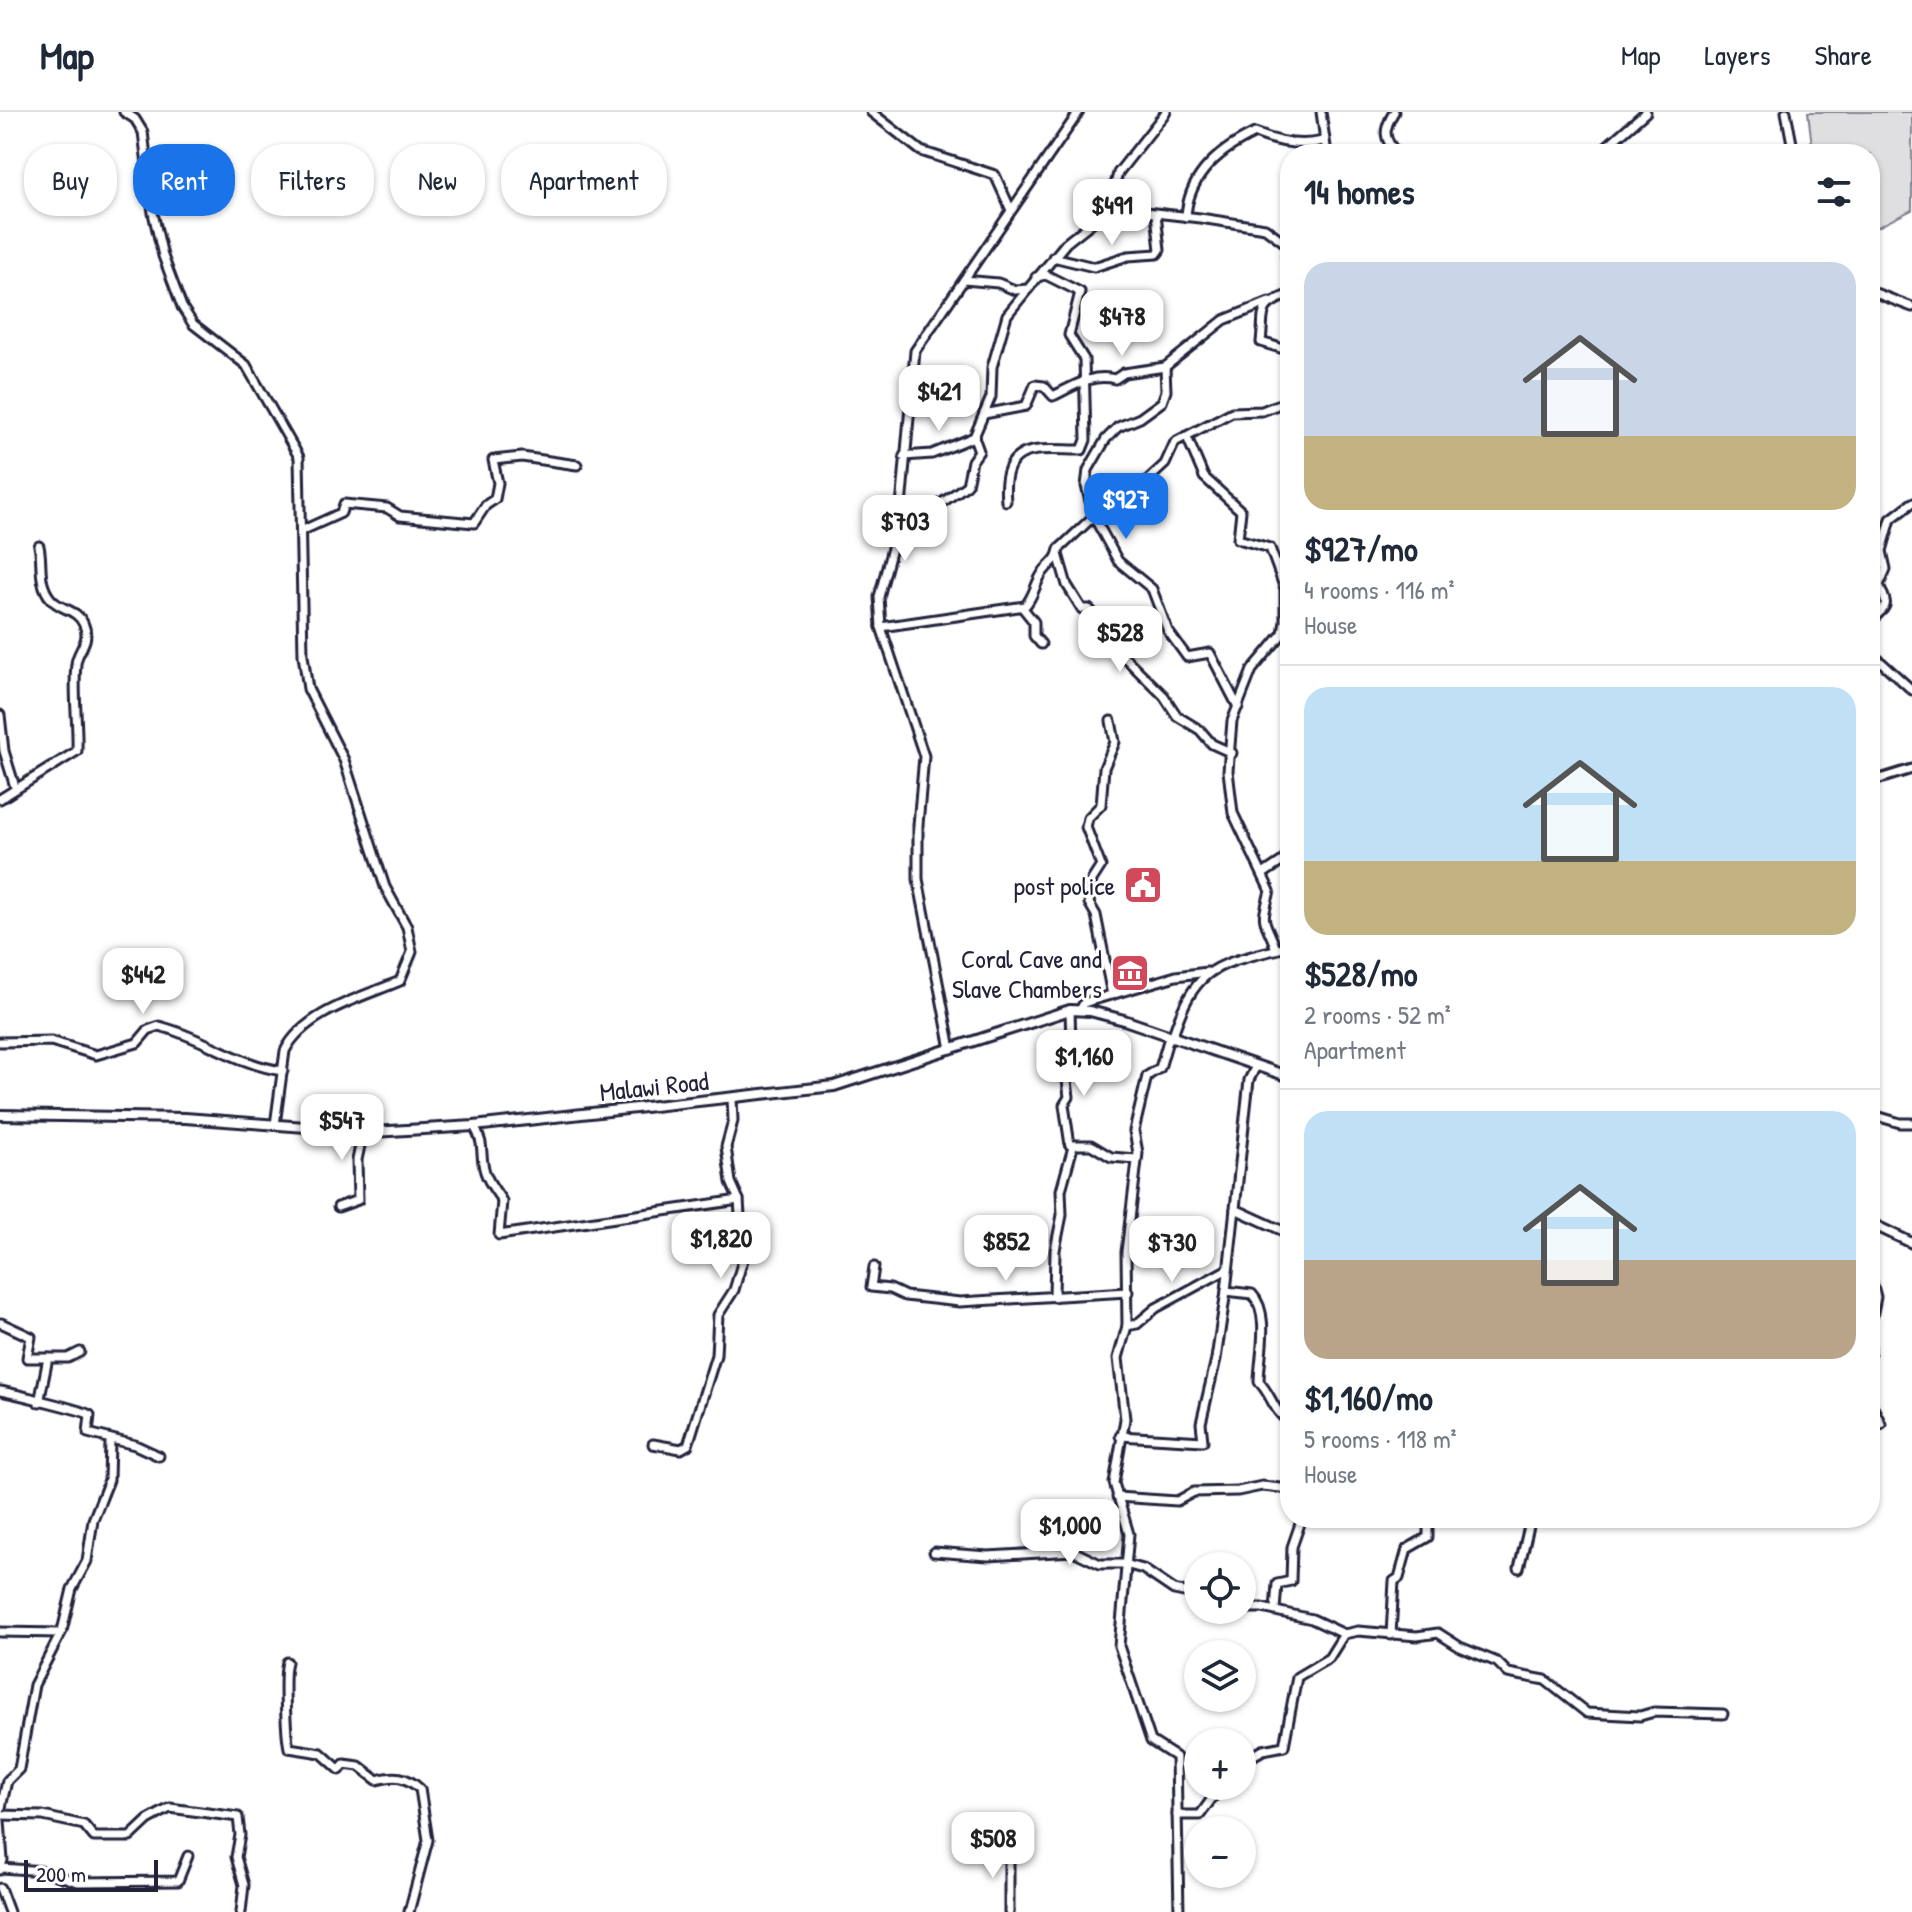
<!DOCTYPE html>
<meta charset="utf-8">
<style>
body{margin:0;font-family:"Patrick Hand",sans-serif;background:#f6f6f7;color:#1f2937;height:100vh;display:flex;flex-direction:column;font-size:30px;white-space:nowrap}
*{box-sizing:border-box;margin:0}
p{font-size:26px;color:#747a83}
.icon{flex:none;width:44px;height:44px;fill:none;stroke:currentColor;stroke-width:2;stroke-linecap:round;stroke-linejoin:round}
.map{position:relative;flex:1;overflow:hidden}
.side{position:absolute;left:1280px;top:32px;width:600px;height:1384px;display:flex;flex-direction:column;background:#fff;border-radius:32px;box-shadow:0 2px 6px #0004}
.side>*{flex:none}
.banner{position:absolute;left:24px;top:32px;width:760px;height:72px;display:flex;gap:16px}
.controls{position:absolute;left:1184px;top:1440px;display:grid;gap:16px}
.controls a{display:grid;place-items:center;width:72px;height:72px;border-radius:50%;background:#fff;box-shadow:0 2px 6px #0004;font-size:40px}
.scale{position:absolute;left:24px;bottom:20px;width:134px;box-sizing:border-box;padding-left:8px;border:4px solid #22223b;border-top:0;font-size:22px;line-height:28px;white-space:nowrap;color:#22223b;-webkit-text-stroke:6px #fff;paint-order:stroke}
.price{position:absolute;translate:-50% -68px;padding:0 18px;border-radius:16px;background:#fff;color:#222;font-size:26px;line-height:52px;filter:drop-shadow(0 2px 4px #0008)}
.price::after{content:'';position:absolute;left:50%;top:48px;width:24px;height:18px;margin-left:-12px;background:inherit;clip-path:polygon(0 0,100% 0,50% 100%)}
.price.selected{background:#1a73e8;color:#fff}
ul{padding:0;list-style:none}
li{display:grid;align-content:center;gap:16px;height:424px;padding:0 24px}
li+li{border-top:2px solid #e0e1e3}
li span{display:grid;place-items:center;height:248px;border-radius:24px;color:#555}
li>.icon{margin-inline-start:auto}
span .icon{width:144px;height:144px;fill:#fffc;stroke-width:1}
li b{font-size:34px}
h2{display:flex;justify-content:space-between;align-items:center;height:96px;padding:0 24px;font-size:34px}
.tag{padding:0 28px;border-radius:32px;background:#fff;box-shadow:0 2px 6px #0004;font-size:28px;line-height:72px}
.tag.selected{background:#1a73e8;color:#fff}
header{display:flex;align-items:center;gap:48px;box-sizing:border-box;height:112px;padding:0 40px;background:#fff;border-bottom:2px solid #e0e1e3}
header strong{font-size:38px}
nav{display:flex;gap:44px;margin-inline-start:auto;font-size:28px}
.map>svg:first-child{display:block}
.green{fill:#dfdfe2;stroke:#80808e;stroke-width:2}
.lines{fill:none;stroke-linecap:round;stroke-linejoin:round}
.minor-casing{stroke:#22223b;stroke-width:13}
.major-casing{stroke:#22223b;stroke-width:14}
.minor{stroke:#fff;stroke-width:7}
.major{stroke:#fff;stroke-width:8}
.labels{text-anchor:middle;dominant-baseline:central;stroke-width:6;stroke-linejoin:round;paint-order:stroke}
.poi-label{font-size:26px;fill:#22223b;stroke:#fff;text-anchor:end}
.street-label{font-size:26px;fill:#22223b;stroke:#fff}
</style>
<header>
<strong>Map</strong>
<nav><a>Map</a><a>Layers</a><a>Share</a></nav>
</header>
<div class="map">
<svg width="1912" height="1800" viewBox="0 0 1912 1800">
<rect width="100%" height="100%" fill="#fff"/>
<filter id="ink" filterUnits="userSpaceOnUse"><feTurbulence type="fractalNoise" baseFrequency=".0125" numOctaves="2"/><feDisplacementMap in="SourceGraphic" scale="16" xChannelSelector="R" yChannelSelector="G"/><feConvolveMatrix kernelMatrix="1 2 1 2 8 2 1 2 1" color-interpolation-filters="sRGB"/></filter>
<g filter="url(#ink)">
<!-- green -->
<polygon class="green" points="1808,0 1912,0 1912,98 1870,119 1870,42 1813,42"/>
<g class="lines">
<defs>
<g id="minor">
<path d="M124,0L135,7L143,20L153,101L163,144L182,195L193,212L246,253L299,345L303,543L308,577L344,648L385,775L407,815L412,840L400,869C363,885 304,900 285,939L275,1013"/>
<polyline points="871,0 921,39 995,63 1010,96"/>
<polyline points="1321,0 1327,42"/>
<path d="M1394,0C1383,18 1383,26 1397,42"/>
<polyline points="1786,0 1794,42"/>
<polyline points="1598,42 1646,0"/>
<path d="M1186,105C1188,64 1219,38 1255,21C1277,30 1300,35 1323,29"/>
<polyline points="1101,106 1146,100 1200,106 1265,116 1288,133 1286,144 1290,159"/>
<polyline points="1053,145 1094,155 1128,144 1157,142 1160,138 1156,102"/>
<polyline points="964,168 998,171 1015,178 1028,177 1066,131 1109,97 1118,61 1166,0"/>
<polyline points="1870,179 1912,195"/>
<path d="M1290,182C1256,195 1265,199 1261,230L1290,239"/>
<polyline points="1165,255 1166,279 1162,290 1140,306 1118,315 1106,327 1088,358 1086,374 1094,405 1118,449 1152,477 1168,519 1187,545 1210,541 1238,595"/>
<path d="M984,302L1026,294L1035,273L1044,274L1053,284C1074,274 1092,261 1115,267L1124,261L1165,255L1224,208L1269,190"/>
<path d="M1187,325L1204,365L1241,399L1238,427L1270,436L1285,477V509L1283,521L1252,558L1232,609L1228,659L1233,701L1270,779C1260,816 1264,803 1276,837"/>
<polyline points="904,344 932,342 974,325"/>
<path d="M1006,389C1000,328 1040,338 1082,338L1086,328L1084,247L1069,223L1080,180L1046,163L1036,165"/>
<polyline points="900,406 919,407 967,373 972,349 979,339 974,325 991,285 992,255 1007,203 1028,177"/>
<polyline points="301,419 341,401 344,392 387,396 400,404 474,411 486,393 495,387 498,371 493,348 522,345 577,353"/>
<polyline points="1058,442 1067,473 1082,497 1089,497 1103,512 1114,535 1164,584 1177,604 1200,618 1212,632 1232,641"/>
<polyline points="1022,495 1034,510 1034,524 1041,532"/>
<path d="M1870,510C1887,492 1890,497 1879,473L1886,457L1882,439L1891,407L1912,391"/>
<path d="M881,515L1025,494C1035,483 1035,470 1044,459C1051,450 1057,449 1059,437L1112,387L1136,379L1152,364L1165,352L1175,330L1232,300L1262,299L1290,288"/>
<polyline points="1870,540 1912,578"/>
<polyline points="0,603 4,639 15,675"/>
<polyline points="1111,609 1115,630 1104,656 1101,693 1088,706 1086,715 1101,754 1092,768 1089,791 1096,803 1112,883"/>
<polyline points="1870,670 1912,657"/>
<path d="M0,687L77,639C78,610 73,581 76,552C77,538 91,530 84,513C78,497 60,498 51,487C37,471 43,450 39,434"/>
<polyline points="1263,762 1284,748 1290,737"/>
<polyline points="1070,898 1071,932 1064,943 1069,985 1064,993 1070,1033 1091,1033 1111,1045 1136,1047"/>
<polyline points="1080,898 1084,891 1090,889 1176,864 1207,860"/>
<polyline points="1169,925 1160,956 1147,964 1134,1019 1138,1041 1126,1140 1127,1214 1118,1246 1125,1307 1114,1371 1129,1422 1119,1534 1151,1629 1176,1645 1179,1800"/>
<path d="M1172,926C1196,850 1218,853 1290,834"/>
<path d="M0,930L51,929L96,943L137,931L148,918L159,914C203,925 238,953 283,959"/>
<polyline points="951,937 918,767 918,713 924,644 881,515 879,485 900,406 915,239 1079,0"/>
<polyline points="1870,1002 1900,1011 1912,1011"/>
<path d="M474,1014C486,1034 479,1041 485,1060C489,1072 496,1079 502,1089L499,1123L739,1088"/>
<polyline points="338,1095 358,1088 357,1048 363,1020"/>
<polyline points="1235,1097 1290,1122"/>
<polyline points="874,1155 871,1175 890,1177 905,1184 960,1190 1128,1180"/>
<polyline points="1870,1163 1876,1185 1870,1215"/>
<path d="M1226,1179L1252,1182C1271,1202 1259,1245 1259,1270C1272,1283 1273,1300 1290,1310"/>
<polyline points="1054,1185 1055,1138 1062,1103 1061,1078 1073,1035"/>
<polyline points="1,1211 31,1225 27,1246 48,1246"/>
<polyline points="1127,1214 1137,1212 1156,1196 1226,1158"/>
<polyline points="1870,1234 1870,1241"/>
<path d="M0,1279C12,1281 86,1299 90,1303L88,1321L135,1333L159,1344"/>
<polyline points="1870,1289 1881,1312"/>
<polyline points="39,1291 48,1246 68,1246 80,1240"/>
<polyline points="1120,1324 1203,1329 1201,1311 1216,1247 1226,1179 1249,968 1256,954"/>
<polyline points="653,1332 681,1337 688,1333 716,1243 718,1203 734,1178 743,1148 739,1088 731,1070 726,1035 733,1009 732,986"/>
<polyline points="1117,1385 1177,1389 1194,1380 1238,1379 1262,1374 1290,1377"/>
<polyline points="934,1440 988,1444 1073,1439 1100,1452 1125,1452 1143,1457 1174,1478 1198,1483"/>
<polyline points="1519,1456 1531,1406"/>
<polyline points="1242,1496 1262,1496 1312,1507 1344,1522 1358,1519 1417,1524 1438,1521 1460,1535 1497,1550 1508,1561 1545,1568 1587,1601 1640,1604 1654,1600 1723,1602"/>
<polyline points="1275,1498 1277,1472 1291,1469 1292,1435 1302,1406"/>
<polyline points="0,1520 61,1521"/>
<polyline points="1391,1523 1394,1469 1399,1466 1407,1437 1428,1425 1428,1406"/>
<path d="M287,1550C283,1562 286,1623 289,1636L321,1641L340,1658L344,1652L359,1654L377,1668C395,1663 406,1664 420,1677L428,1728L409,1800"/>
<polyline points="1242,1650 1263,1638 1284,1634 1297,1565 1329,1546 1344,1522"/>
<polyline points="0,1700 7,1669 19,1657 34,1573 62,1519 72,1477 87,1449 93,1408 109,1368 110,1329"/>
<polyline points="0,1703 43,1704 84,1713 94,1725 130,1725 148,1708 170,1696 238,1705 240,1723 236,1745 244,1773 241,1800"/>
<polyline points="1177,1703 1200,1703 1213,1685 1227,1674"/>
<polyline points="0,1709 3,1748 0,1758"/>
<polyline points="1,1756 44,1759 78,1770 178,1769 188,1744"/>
<polyline points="0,1776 9,1800"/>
<polyline points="1009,1800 1009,1737"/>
</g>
<g id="major">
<polyline points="0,1003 185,1006 373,1020 474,1014 834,974 1070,898 1090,899 1124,908 1290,965"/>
<polyline points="1870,1111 1912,1131"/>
</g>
</defs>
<!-- minor casing -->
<use href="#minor" class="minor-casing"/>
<!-- major casing -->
<use href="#major" class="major-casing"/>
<!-- minor -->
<use href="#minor" class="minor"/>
<!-- major -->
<use href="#major" class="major"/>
</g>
</g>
<!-- icons -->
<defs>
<symbol id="civic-square" viewBox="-11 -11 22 22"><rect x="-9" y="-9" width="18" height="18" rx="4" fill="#d1495b" stroke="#fff"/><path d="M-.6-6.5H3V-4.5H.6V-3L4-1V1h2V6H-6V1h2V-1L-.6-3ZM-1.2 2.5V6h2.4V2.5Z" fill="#fff"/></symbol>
<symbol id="museum-square" viewBox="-11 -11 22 22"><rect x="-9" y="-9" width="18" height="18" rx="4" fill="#d1495b" stroke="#fff"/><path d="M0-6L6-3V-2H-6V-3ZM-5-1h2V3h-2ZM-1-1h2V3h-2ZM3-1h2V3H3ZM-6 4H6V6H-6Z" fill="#fff"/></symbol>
</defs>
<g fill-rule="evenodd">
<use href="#civic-square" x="1121" y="751" width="44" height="44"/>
<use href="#museum-square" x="1108" y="839" width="44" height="44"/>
</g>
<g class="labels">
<!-- poi labels -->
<g class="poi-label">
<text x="1115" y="773">post police</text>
<text x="1102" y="846">Coral Cave and<tspan x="1102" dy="30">Slave Chambers</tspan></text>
</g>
<!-- street labels -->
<g class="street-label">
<text transform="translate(654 974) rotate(-6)">Malawi Road</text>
</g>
</g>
</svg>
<div class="controls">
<a><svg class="icon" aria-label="locate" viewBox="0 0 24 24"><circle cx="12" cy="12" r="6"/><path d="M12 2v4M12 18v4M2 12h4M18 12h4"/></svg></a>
<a><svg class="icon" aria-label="layers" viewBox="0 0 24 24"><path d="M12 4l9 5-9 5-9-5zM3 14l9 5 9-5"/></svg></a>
<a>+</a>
<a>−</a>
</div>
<div class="scale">200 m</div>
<b class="price" style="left:1112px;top:135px">$491</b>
<b class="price" style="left:1122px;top:246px">$478</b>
<b class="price" style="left:939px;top:321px">$421</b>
<b class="price selected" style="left:1126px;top:429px">$927</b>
<b class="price" style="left:905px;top:451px">$703</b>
<b class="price" style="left:1120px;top:562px">$528</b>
<b class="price" style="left:143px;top:904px">$442</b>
<b class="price" style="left:1084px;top:986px">$1,160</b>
<b class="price" style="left:342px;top:1050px">$547</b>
<b class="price" style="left:721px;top:1168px">$1,820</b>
<b class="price" style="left:1006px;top:1171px">$852</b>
<b class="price" style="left:1172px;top:1172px">$730</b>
<b class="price" style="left:1070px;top:1455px">$1,000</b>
<b class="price" style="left:993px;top:1768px">$508</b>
<div class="banner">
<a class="tag">Buy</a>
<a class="tag selected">Rent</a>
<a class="tag">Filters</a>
<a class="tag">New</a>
<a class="tag">Apartment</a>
</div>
<section class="side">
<h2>14 homes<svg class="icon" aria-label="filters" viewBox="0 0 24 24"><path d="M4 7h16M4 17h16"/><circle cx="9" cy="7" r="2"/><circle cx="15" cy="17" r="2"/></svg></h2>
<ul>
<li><span style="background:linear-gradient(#c9d6e8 70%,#c2b280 0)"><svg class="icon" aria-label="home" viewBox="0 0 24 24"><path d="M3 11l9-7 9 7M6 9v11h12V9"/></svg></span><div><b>$927/mo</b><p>4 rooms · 116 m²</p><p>House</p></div></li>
<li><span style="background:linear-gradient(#bfe0f5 70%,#c2b280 0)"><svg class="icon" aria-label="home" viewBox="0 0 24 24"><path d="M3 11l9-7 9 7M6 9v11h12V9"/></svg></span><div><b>$528/mo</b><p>2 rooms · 52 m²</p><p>Apartment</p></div></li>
<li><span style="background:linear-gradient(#bfe0f5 60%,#b9a48a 0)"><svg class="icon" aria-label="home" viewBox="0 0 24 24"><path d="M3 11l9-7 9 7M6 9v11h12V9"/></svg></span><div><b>$1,160/mo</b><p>5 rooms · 118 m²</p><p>House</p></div></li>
</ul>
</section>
</div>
